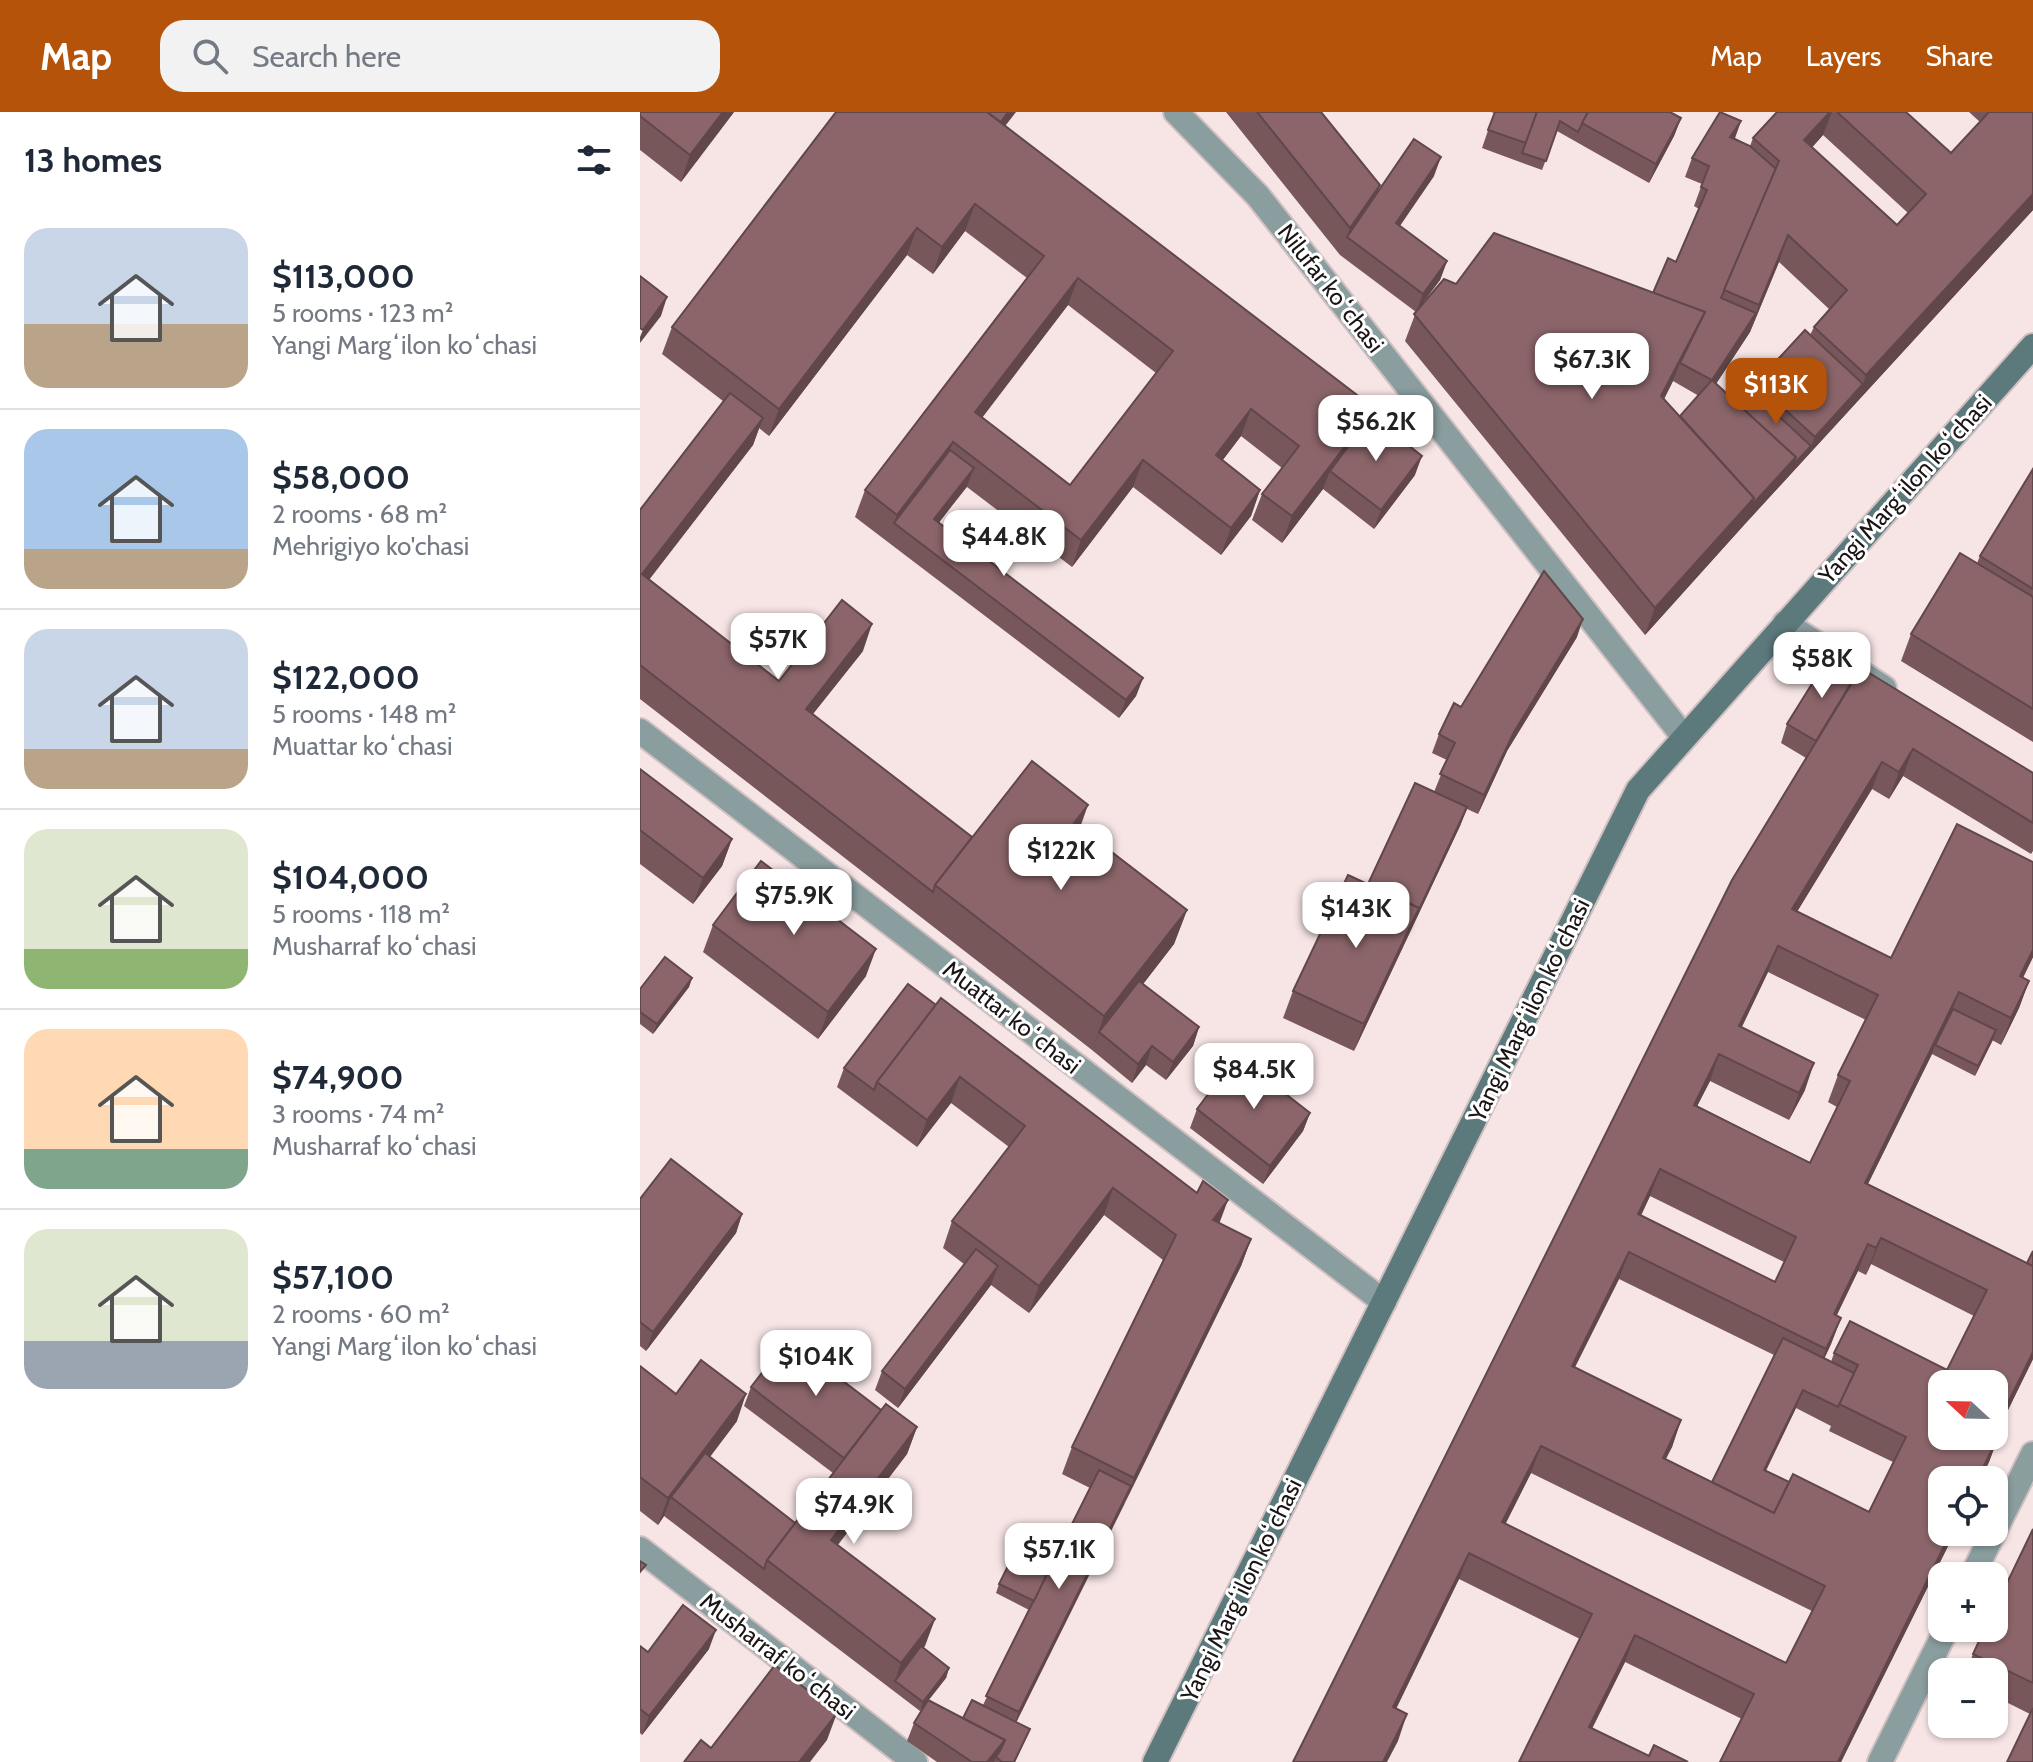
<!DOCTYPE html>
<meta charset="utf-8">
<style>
body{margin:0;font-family:Cabin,sans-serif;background:#f2f2f3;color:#1f2937;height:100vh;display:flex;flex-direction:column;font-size:30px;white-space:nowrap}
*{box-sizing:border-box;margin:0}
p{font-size:26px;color:#747a83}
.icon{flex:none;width:44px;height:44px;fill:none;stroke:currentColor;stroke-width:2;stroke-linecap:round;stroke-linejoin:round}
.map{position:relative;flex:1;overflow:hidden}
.drawer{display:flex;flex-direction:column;background:#fff;width:640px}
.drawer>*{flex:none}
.needle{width:52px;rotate:292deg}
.fabs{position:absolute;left:1288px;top:1258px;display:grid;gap:16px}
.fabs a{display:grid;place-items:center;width:80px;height:80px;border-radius:16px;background:#fff;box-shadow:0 2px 6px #0004;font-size:40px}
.price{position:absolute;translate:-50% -68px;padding:0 18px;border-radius:16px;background:#fff;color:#222;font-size:26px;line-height:52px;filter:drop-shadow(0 2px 4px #0008)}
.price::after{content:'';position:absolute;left:50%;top:48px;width:24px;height:18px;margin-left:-12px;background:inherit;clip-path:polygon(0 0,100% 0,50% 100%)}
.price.on{background:#b45309;color:#fff}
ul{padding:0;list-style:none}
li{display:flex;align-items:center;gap:24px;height:200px;padding:0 24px}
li+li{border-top:2px solid #e0e1e3}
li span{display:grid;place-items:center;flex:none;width:224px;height:160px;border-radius:24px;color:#555}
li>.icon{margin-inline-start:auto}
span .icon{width:96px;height:96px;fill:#fffc;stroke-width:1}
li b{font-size:34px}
h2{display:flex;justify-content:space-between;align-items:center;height:96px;padding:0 24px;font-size:34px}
header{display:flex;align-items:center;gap:48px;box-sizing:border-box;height:112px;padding:0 40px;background:#b45309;color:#fff}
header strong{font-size:38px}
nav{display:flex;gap:44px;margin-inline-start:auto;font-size:28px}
.search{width:560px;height:72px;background:#f2f2f3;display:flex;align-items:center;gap:20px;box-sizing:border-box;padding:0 28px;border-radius:24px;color:#747a83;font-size:30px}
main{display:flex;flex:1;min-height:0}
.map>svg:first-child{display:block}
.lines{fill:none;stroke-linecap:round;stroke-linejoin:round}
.street-casing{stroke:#cfbfc0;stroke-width:28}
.secondary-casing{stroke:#cfbfc0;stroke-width:28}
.street{stroke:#8a9e9f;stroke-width:24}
.secondary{stroke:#5c797c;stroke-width:24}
.wall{fill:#78575a;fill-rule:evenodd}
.shaded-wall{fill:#61474a}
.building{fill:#8b6569;stroke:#61474a;stroke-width:2;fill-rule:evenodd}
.labels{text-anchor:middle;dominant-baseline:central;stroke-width:6;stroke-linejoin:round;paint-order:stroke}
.street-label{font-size:24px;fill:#1a1414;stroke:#fff}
</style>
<header>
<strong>Map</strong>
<div class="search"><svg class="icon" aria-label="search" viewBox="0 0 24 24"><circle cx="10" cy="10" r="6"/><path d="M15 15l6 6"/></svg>Search here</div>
<nav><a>Map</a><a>Layers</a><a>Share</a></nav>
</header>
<main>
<section class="drawer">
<h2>13 homes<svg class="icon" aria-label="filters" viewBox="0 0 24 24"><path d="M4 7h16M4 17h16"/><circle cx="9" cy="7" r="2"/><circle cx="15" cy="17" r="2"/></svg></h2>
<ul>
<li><span style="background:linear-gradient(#c9d6e8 60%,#b9a48a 0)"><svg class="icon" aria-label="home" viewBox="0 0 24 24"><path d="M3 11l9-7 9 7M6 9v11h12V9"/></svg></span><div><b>$113,000</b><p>5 rooms · 123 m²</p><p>Yangi Margʻilon koʻchasi</p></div></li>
<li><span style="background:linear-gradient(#a9c7e8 75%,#b9a48a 0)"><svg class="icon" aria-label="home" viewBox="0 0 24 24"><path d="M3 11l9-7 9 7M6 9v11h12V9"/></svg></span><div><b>$58,000</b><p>2 rooms · 68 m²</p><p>Mehrigiyo ko'chasi</p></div></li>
<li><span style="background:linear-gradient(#c9d6e8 75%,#b9a48a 0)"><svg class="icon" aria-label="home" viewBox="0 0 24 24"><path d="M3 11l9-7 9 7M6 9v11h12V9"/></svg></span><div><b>$122,000</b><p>5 rooms · 148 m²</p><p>Muattar koʻchasi</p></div></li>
<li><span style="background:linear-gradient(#dfe7d0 75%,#8fb573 0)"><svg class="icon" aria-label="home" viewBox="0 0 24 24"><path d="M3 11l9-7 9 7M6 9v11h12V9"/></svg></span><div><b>$104,000</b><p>5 rooms · 118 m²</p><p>Musharraf koʻchasi</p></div></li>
<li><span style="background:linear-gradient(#ffd9b3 75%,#7fa58c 0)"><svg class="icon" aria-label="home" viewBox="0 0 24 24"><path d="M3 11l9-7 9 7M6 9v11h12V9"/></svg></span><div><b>$74,900</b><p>3 rooms · 74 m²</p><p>Musharraf koʻchasi</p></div></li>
<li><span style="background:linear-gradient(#dfe7d0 70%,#9aa5b1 0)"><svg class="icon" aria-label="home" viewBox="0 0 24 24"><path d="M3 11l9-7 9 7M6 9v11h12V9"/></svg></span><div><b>$57,100</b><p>2 rooms · 60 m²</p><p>Yangi Margʻilon koʻchasi</p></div></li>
</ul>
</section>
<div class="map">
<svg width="1393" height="1650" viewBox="0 0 1393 1650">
<rect width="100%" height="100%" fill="#f7e5e6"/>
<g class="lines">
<defs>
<g id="street">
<polyline points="536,0 618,84 1044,625"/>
<polyline points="1145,511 1244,576"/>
<polyline points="0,619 744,1190"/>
<polyline points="0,1437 275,1650"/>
<polyline points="1332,1464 1393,1342"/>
<polyline points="1240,1650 1307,1516"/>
</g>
<polyline id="secondary" points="515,1650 998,678 1393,234"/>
</defs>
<!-- street casing -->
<use href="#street" class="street-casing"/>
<!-- secondary casing -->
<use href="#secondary" class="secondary-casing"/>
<!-- street -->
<use href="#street" class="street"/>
<!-- secondary -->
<use href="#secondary" class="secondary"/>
</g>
<!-- wall -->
<g class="wall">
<polygon points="0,0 94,0 41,70 0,38"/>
<path d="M586,0H681L740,73L737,80L794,64L760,114L807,149L800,168L778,197L816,172L1013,181L1036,150L1059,97L1054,94L1062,72L1045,65L1052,46L1101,9L1095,26L1110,34L1113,26L1137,0H1266L1311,41L1340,10L1329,0H1393V98L1104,413L1005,523L765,229L776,200L700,143ZM1183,23L1268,101L1257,113L1172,35ZM1139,150L1189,197L1174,215L1170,223L1116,271L1113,280L1100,294L1076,272L1110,220ZM1033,269L1059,284L1040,304L1024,287Z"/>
<polygon points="851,0 1030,0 1041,6 1034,24 1009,71 917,19 902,58 842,36 854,1"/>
<path d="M365,14L734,296L731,304L775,363L734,417L683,377L642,431L612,408L622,382L642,356L601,324L582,349L620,378L611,404L581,443L493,375L432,455L327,375L299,410L503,566L496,584L479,606L215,405L225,378L387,166L325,119L293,162L267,143L129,324L119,316L113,333L9,468L139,569L223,539L173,602L332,725L440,715L547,798L534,832L503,872L559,915L553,934L526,968L506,953L492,971L452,938L0,587V398L83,289L22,242L32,215ZM428,193L516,261L430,373L342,305Z"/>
<polygon points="1393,357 1393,630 1261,549 1271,522 1337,451 1340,444"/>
<polygon points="937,525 867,639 838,702 827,697 820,714 714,939 643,906 653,879 794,680 807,648 792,641 799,622 821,595"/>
<path d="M1216,563L1393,661V739L1391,742L1263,664L1249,687L1232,677L1157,800L1251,846L1393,750V845L1383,866L1389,869L1379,896L1361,933L1352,928L1335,964L1292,942L1228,1072L1387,1151L1393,1139V1247L1356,1322L1359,1323L1349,1350L1340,1368H1302V1420H1315L1201,1650L1102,1607L985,1550L952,1617L1009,1644L1048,1650H879L940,1527L819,1467L756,1596L758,1629L653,1650L1166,646L1141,631L1147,612ZM1128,860L1226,908L1198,963L1188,990L1197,995L1170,1051L1057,994L1070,969L1149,1008L1165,978L1102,915ZM1010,1084L1144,1150L1135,1170L1001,1104ZM1231,1152L1334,1204L1307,1258L1194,1241L1191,1250L1184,1247L1191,1232L1201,1206L1197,1203L1218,1159L1226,1163ZM979,1167L1134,1243L1072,1370L1025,1347L1032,1335L1041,1308L935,1255ZM1156,1296L1191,1314L1189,1319L1253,1350L1229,1400L1149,1370L1126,1359ZM891,1361L1172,1499L1146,1551L865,1412Z"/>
<polygon points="0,657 92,727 82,754 53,792 0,752"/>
<polygon points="73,813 226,864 178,927 63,840"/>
<polygon points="52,866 49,875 13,922 0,912 0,877"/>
<polygon points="268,872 580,1112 611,1127 601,1154 376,1610 390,1617 375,1650 297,1650 267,1629 274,1611 323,1606 343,1593 389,1498 356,1481 359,1472 420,1435 450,1376 422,1362 432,1335 523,1148 464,1103 389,1201 351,1173 258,1296 235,1278 242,1259 324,1152 303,1136 312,1109 369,1035 311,991 277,1035 197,975 204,956"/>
<polygon points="557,997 670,1001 663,1019 623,1072 550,1016"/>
<polygon points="0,1087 102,1102 96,1121 6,1239 0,1234"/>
<polygon points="0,1254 36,1282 97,1309 70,1345 155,1411 193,1361 104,1294 111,1275 241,1298 277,1315 267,1342 198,1433 295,1507 283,1536 309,1556 306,1566 280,1599 24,1404 18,1413 0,1399"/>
<polygon points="1393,1417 1393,1650 1390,1602 1354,1584 1354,1560 1326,1560 1333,1542"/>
<polygon points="0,1534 8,1540 69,1537 2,1623 0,1621"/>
</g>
<!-- shaded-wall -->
<g class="shaded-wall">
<polygon points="83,0 94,0 41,70 50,43"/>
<polygon points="368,0 376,0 349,35 356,17"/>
<polygon points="1190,0 1192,0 1183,23 1155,55 1164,28"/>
<polygon points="1041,6 1034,24 1009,71 1016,52"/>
<polygon points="1101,9 1094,28 1090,25"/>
<polygon points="801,45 794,64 749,129 756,111"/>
<polygon points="740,73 730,100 707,125 710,116"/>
<polygon points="1393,82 1393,98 1104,413 1005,523 1015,496 1114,386 1156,345 1171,334 1175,325 1223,272 1226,263"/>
<polygon points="335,92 325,119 293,162 302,135"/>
<polygon points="277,116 267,143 129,324 139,297"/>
<polygon points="1148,123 1139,150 1110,220 1119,193"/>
<polygon points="807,149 800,168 776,200 783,182"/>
<polygon points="438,166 428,193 326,327 335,300"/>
<polygon points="27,185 21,204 0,231 0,225 3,218"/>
<polygon points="1065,200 1055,227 1040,251 1033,269 1012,311 1021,284"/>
<polygon points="1116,201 1110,220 1066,287 1072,268"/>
<polygon points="734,296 724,323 690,359 683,377 642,431 652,404"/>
<polygon points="611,297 601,324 566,370 576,343"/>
<polygon points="123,306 113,333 0,479 2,462"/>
<polygon points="313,330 303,356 254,411 247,430 257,403"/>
<polygon points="782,344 775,363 734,417 741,398"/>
<polygon points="503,348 493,375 432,455 441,428"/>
<polygon points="334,356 327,374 288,425 294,407"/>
<polygon points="620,378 611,404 581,443 591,416"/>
<polygon points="943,507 937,525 867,639 838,702 844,683 874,620"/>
<polygon points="232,512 223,539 156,623 166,597"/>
<polygon points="503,566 496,584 479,606 486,588"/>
<polygon points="1273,637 1263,664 1249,687 1259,660"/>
<polygon points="1242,650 1232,677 1142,824 1152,797"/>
<polygon points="448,693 436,727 434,711"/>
<polygon points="827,695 820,714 714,939 724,912"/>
<polygon points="92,727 82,754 53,792 63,766"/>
<polygon points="547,798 534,832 463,924 459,920 452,938 464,904"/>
<polygon points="1138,834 1128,860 1089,941 1099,914"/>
<polygon points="236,837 226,864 178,927 188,900"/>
<polygon points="1393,838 1393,845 1370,891 1380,864"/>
<polygon points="52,866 49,875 13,922 17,912"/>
<polygon points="1389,869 1379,896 1361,933 1371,906"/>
<polygon points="1319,880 1309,907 1295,933 1292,942 1215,1098 1225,1071"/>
<polygon points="559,915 553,934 526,968 533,950"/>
<polygon points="1356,918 1353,928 1335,964 1338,954"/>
<polygon points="512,934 506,953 492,971 498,952"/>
<polygon points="1079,942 1070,969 1044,1020 1054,993"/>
<polygon points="1174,951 1165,978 1149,1008 1159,981"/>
<polygon points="320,965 311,991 277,1035 287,1008"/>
<polygon points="670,1001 663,1019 623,1072 630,1054"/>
<polygon points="1020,1057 1010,1084 988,1129 998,1102"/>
<polygon points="473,1076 464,1103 389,1201 399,1174"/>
<polygon points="588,1088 578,1115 573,1108"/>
<polygon points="102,1102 96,1121 6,1239 13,1220"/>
<polygon points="1241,1126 1231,1152 1226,1163 1236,1136"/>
<polygon points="611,1127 601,1154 484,1393 494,1366"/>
<polygon points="1228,1132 1218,1159 1184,1229 1194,1202"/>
<polygon points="989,1140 979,1167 922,1281 932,1254"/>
<polygon points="358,1154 351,1173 258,1296 265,1277"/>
<polygon points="1201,1206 1191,1232 1176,1264 1186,1237"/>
<polygon points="1393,1240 1393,1247 1344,1347 1354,1319"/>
<polygon points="1163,1278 1156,1296 1117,1376 1124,1358"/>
<polygon points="106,1282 97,1309 36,1389 31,1385 24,1404 18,1413 28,1386"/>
<polygon points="1041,1308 1032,1335 1013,1373 1023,1346"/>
<polygon points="277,1315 267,1342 181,1454 191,1428"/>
<polygon points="1359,1323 1349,1350 1340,1368 1337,1368"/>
<polygon points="901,1334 891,1361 853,1437 862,1410"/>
<polygon points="491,1374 484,1393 372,1619 379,1600"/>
<polygon points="1311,1420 1315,1420 1201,1650 1198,1650"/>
<polygon points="829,1441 819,1467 744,1622 753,1595"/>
<polygon points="295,1507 285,1534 257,1570 255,1569 261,1551"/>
<polygon points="76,1518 69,1537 2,1623 9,1604"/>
<polygon points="995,1523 985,1550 939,1642 949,1615"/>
<polygon points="309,1556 306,1566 280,1599 283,1590"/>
<polygon points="197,1601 187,1628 170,1650 159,1650"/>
<polygon points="767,1602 758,1629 747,1650 743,1650"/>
<polygon points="365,1628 358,1647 356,1645 354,1650 347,1650"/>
</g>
<!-- building -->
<g class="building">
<polygon points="0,0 83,0 50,43 0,4"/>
<path d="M196,0H347L734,296L652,404L622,382L659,334L611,297L576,343L620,378L591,416L503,348L441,428L313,330L257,403L225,378L404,144L335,92L302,135L277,116L139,297L32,215ZM438,166L533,239L430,373L335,300Z"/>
<polygon points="347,0 368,0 361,10"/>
<polygon points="617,0 681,0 740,73 710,116"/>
<polygon points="855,0 897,0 886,31 848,18"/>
<polygon points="897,0 948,0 938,20 920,9 906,49 882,41"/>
<polygon points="948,0 1030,0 1041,6 1016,52 942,11"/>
<polygon points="1080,0 1101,9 1090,25 1110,34 1136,57 1081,186 1116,201 1072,268 1156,345 1111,394 1114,386 1040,304 1072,268 1040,251 1065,200 1013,181 1028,146 1036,150 1067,78 1061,75 1069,54 1052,46"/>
<polygon points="1137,0 1190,0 1164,28 1257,113 1286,82 1197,0 1266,0 1311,41 1349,0 1393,0 1393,82 1226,263 1174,215 1207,178 1148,123 1119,193 1084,178 1139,49 1113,26"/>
<polygon points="774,27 801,45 756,111 807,149 783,182 707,125"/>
<polygon points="854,121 1065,200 1021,284 1114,386 1015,496 774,202 804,167 816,172"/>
<polygon points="0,164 27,185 3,218 0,216"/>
<polygon points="1165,218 1223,272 1175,325 1116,271"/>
<polygon points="1113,280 1171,334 1152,354 1156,345 1100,294"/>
<polygon points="90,281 123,306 2,462 139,569 202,488 232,512 166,597 332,725 295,773 293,780 0,553 0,398"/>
<polygon points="731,304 782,344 741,398 690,359"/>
<polygon points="310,338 334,356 294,407 503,566 486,588 254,411"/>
<polygon points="1393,357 1393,477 1340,444"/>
<polygon points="1320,441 1393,485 1393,597 1271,522"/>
<polygon points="904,459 943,507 874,620 844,683 800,662 815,631 799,622 814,591 821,595"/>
<polygon points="1188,546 1216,563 1176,629 1147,612"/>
<path d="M1221,556L1393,661V711L1273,637L1259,660L1242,650L1152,797L1251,846L1317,712L1393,750V838L1380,864L1389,869L1371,906L1319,880L1225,1071L1393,1154V1240L1354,1319V1272H1302V1324H1354V1321L1359,1323L1337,1368H1302V1420H1311L1198,1650H1080L1114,1582L995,1523L949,1615L1009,1644L1014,1633L1048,1650H879L952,1502L829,1441L753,1595L767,1602L743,1650H653L1092,768ZM1138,834L1238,883L1198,963L1210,969L1170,1051L1054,993L1079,942L1159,981L1174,951L1099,914ZM1020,1057L1156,1125L1135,1170L998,1102ZM1241,1126L1347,1178L1307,1258L1210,1209L1194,1241L1218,1253L1199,1292L1266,1325L1229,1400L1153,1362L1134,1401L1023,1346L1041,1308L932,1254L989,1140L1186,1237L1201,1206L1194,1202L1228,1132L1236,1136ZM901,1334L1185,1474L1146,1551L862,1410Z"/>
<polygon points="392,649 448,693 434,711 547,798 464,904 295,773"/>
<polygon points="0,657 92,727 63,766 0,718"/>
<polygon points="775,671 827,695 776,804 779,796 728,772"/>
<polygon points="121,749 236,837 188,900 73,813"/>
<polygon points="708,763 779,796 724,912 653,879"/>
<polygon points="25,845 52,866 17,912 0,900 0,877"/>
<polygon points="499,869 559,915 533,950 512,934 498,952 459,920"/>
<polygon points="268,872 296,893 237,970 234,978 204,956"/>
<polygon points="301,886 557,1081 563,1069 588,1088 573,1108 611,1127 494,1366 432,1335 536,1123 473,1076 399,1174 312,1109 385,1014 320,965 287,1008 237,970"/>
<polygon points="1313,897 1356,918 1338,954 1295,933"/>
<polygon points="597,944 670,1001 630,1054 557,997"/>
<polygon points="31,1047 102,1102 13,1220 0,1210 0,1087"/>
<polygon points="336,1137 358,1154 265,1277 242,1259"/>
<polygon points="1393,1139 1393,1154 1387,1151"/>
<polygon points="1143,1226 1214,1261 1198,1295 1163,1278 1124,1358 1149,1370 1134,1401 1072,1370"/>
<polygon points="148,1227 241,1298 204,1346 111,1275"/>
<polygon points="61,1248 106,1282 28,1386 0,1365 0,1254 36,1282"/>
<polygon points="246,1292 277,1315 191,1428 295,1507 261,1551 127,1448"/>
<polygon points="65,1341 155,1411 127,1448 124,1457 31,1385"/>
<polygon points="459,1358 491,1374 379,1600 346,1584"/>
<polygon points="1393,1417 1393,1571 1333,1542 1345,1516 1354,1516 1354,1498"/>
<polygon points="386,1418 420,1435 394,1489 359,1472"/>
<polygon points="0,1449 6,1453 0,1460"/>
<polygon points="43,1493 76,1518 9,1604 0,1597 0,1534 8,1540"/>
<polygon points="281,1534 309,1556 283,1590 255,1569"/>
<polygon points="135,1553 197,1601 159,1650 44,1650 61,1628 71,1636"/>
<polygon points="288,1588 365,1628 347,1650 332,1650 274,1611"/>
<polygon points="332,1588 390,1617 374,1650 362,1650 356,1645 361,1637 365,1628 323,1606"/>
<polygon points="1393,1596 1393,1650 1367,1650"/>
</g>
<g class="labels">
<!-- street labels -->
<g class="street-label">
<text transform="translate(691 176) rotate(52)">Nilufar koʻchasi</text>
<text transform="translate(1265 377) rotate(-48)">Yangi Margʻilon koʻchasi</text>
<text transform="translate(889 898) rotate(-64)">Yangi Margʻilon koʻchasi</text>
<text transform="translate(372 905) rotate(38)">Muattar koʻchasi</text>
<text transform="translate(601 1478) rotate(-64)">Yangi Margʻilon koʻchasi</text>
<text transform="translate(138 1544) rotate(38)">Musharraf koʻchasi</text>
</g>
</g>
</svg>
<div class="fabs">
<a><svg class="needle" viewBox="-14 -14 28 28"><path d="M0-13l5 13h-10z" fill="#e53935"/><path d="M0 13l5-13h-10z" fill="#747a83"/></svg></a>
<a><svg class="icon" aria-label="locate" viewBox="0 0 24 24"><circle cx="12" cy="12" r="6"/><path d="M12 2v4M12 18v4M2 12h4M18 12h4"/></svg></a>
<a>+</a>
<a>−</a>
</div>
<b class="price" style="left:952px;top:289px">$67.3K</b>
<b class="price on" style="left:1136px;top:314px">$113K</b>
<b class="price" style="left:736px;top:351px">$56.2K</b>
<b class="price" style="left:364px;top:466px">$44.8K</b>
<b class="price" style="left:138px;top:569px">$57K</b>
<b class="price" style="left:1182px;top:588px">$58K</b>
<b class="price" style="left:421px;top:780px">$122K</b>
<b class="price" style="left:154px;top:825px">$75.9K</b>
<b class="price" style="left:716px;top:838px">$143K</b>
<b class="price" style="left:614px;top:999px">$84.5K</b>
<b class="price" style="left:176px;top:1286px">$104K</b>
<b class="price" style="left:214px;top:1434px">$74.9K</b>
<b class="price" style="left:419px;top:1479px">$57.1K</b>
</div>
</main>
